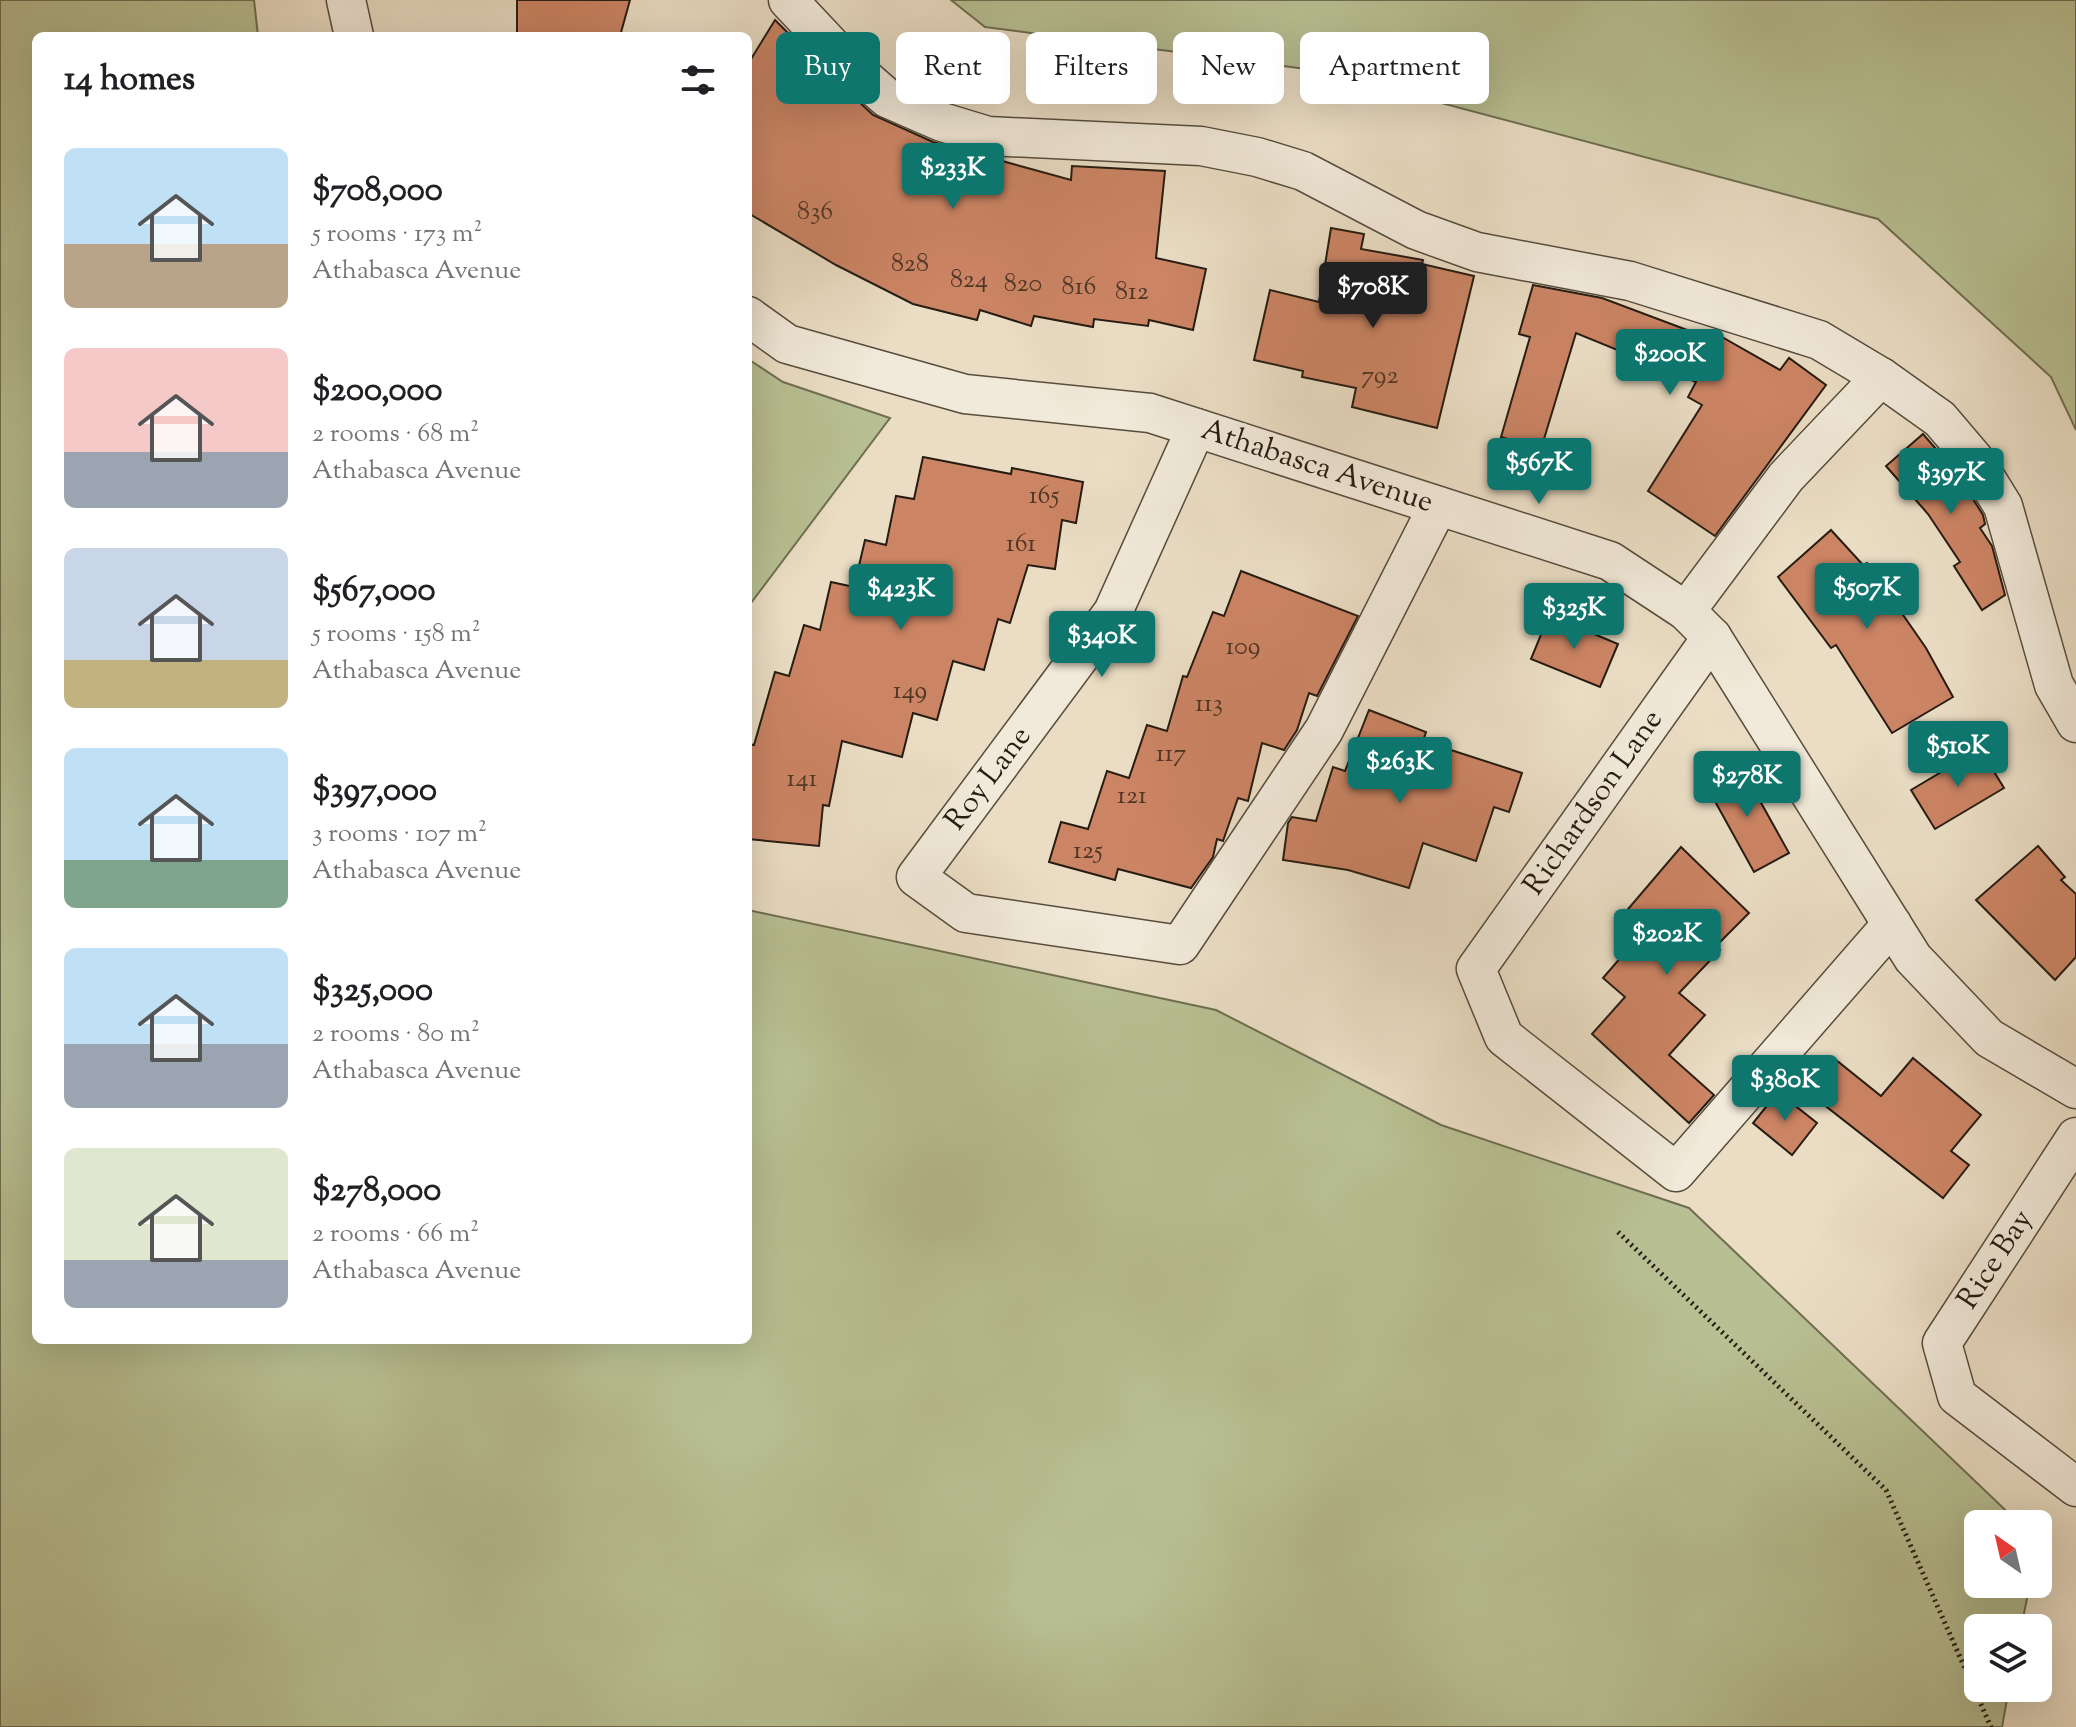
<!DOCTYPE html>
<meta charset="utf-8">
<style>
body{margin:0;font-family:"Sorts Mill Goudy",serif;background:#f2f2f2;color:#202124;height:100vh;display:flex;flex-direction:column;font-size:30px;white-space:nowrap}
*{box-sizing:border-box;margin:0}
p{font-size:26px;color:#757577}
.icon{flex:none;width:44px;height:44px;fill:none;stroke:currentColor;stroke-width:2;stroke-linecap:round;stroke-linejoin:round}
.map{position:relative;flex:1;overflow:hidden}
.panel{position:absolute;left:32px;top:32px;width:720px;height:1312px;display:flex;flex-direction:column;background:#fff;border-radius:12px;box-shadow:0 8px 32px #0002}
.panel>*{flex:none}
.hud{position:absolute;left:776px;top:32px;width:760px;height:72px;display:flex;gap:16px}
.needle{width:52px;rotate:326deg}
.fabs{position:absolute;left:1964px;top:1510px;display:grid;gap:16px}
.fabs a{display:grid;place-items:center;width:88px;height:88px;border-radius:12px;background:#fff;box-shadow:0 8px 32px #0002;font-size:40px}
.price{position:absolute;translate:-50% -68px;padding:0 18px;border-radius:8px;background:#0f766e;color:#fff;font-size:26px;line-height:52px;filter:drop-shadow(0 2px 4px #0008)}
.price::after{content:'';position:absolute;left:50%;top:48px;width:24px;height:18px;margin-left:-12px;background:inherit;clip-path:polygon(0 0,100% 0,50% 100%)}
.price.selected{background:#222;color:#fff}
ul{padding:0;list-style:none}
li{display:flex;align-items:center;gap:24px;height:200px;padding:0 32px}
li span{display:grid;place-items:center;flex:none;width:224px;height:160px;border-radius:12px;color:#555}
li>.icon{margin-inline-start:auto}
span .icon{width:96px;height:96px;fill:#fffc;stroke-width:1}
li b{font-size:34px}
h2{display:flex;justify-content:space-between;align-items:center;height:96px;padding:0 32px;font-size:34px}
.pill{padding:0 28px;border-radius:12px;background:#fff;box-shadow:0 8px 32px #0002;font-size:28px;line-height:72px}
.pill.selected{background:#0f766e;color:#fff}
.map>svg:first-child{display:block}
.green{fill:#b8c093;stroke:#6f6e52;stroke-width:2}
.building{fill:#cb8464;stroke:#261c12;stroke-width:2}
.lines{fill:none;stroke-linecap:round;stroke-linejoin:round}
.minor-casing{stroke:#574c3e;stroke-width:41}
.path{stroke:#261c12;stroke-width:5;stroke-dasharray:2 4;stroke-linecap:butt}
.minor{stroke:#f1e9d9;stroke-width:38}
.labels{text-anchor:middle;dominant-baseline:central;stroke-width:8;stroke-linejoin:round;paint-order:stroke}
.number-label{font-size:26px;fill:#4f3626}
.street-label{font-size:30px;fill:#261c12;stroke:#f1e9d9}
</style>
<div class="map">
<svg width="2076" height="1727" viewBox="0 0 2076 1727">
<rect width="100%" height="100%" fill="#eaddc4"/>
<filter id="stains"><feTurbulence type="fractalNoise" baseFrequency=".0025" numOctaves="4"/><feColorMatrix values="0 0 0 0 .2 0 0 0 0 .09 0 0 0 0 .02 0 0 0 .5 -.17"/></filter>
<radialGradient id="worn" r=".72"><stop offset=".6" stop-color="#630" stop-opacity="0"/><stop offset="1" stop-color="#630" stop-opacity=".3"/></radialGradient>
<!-- green -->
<g class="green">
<polygon points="0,0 254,0 258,36 36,36 36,1340 748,1340 748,910 1216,1010 1441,1125 1689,1208 2020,1524 1978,1524 1978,1584 2030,1584 2021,1628 1978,1628 1978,1688 2009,1688 2002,1727 0,1727"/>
<polygon points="951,0 2076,0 2076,430 2051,377 1878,219 1321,71 985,27"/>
<polygon points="748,359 783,382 890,418 748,607"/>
</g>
<!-- building -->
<g class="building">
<polygon points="517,0 630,0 620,36 517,36"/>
<polygon points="775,20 801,46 797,52 816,62 873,115 933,142 1071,180 1072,166 1165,171 1156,258 1206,269 1193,330 1149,320 1148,326 1094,319 1093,327 1034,316 1031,326 980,310 977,320 913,304 836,265 748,213 748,64"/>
<polygon points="1331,228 1364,234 1361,249 1423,260 1422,264 1474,276 1437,428 1352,407 1356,388 1302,377 1303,371 1254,360 1270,290 1319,302"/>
<polygon points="1533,285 1602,298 1719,342 1722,337 1780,370 1789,358 1826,385 1715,536 1648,491 1702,405 1688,397 1696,382 1576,333 1541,449 1501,437 1530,337 1519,334"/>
<polygon points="1923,434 1956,472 1983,515 1985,524 1980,528 1992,546 2005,595 1982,610 1954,566 1960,562 1928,514 1886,466"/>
<polygon points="923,457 1011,474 1012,468 1083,482 1076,523 1062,520 1055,569 1028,565 1010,623 998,619 984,670 953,661 937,720 913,713 902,757 842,741 829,806 823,805 819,846 748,839 748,744 754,745 775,672 789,676 804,625 820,630 831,582 854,587 865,540 886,545 896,496 914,499"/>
<polygon points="1831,530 1863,565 1867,563 1926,648 1953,697 1892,733 1836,645 1831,648 1778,577"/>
<polygon points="1241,571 1358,616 1317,696 1309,693 1297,730 1284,750 1262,743 1248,801 1238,798 1223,841 1217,839 1213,857 1191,888 1118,869 1115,880 1049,862 1061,822 1088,829 1107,771 1129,778 1147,725 1167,731 1183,676 1187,677 1213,612 1224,616"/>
<polygon points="1549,615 1618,644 1600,687 1531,659"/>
<polygon points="1369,710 1426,732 1423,741 1522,773 1509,812 1494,807 1476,861 1423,843 1409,888 1348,870 1283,860 1288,823 1292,817 1316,821 1333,767 1345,771"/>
<polygon points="1980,749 2004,788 1935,829 1911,790"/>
<polygon points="1740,765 1789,853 1754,872 1706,785"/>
<polygon points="2038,846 2065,877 2061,880 2076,894 2076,957 2055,980 1976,900"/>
<polygon points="1681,847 1749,913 1716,946 1720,950 1679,993 1705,1015 1669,1055 1714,1095 1689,1123 1592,1034 1625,997 1603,978 1642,933 1623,915"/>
<polygon points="1913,1058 1981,1115 1951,1151 1969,1165 1943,1198 1809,1093 1836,1060 1881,1096"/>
<polygon points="1778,1092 1817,1123 1792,1155 1753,1123"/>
</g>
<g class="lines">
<defs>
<g id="minor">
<polyline points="346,0 354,36"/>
<polyline points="788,0 847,63 887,98 942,122 988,136 1201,146 1257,157 1303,171 1416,230 1477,252 1630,281 1819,340 1881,377 1940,419 1974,459 2003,506 2054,685 2076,723"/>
<polyline points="748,316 787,344 965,394 1150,413 1610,561 1686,611 1712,637 1913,958 1989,1038 2076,1089"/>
<polyline points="1196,428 1113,612 916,877 966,913 1180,945 1324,730 1438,506"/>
<polyline points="1686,611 1786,477 1881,377"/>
<polyline points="1712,637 1476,969 1504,1037 1676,1172 1892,924"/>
<polyline points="2076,1137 1942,1343 1957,1396 2076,1487"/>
</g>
</defs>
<!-- minor casing -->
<use href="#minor" class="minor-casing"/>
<!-- path -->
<polyline class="path" points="1618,1232 1886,1490 1991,1727"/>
<!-- minor -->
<use href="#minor" class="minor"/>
</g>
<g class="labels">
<!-- number labels -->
<g class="number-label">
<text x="815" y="212">836</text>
<text x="910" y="264">828</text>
<text x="969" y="280">824</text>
<text x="1023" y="284">820</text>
<text x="1079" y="287">816</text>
<text x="1132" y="292">812</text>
<text x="1380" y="376">792</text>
<text x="1044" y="496">165</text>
<text x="1021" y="544">161</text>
<text x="1243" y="647">109</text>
<text x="910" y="691">149</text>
<text x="1209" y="704">113</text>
<text x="1171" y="754">117</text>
<text x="802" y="779">141</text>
<text x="1132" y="796">121</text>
<text x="1088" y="851">125</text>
</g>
<!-- street labels -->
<g class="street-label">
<text transform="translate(1317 467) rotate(18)">Athabasca Avenue</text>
<text transform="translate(989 779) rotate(-53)">Roy Lane</text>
<text transform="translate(1594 803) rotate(-55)">Richardson Lane</text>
<text transform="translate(1996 1260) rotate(-57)">Rice Bay</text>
</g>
</g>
<rect width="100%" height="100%" filter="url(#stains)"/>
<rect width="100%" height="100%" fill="url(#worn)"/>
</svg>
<div class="fabs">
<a><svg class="needle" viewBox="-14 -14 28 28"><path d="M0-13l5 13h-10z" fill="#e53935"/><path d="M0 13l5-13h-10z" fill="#757577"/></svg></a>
<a><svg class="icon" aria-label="layers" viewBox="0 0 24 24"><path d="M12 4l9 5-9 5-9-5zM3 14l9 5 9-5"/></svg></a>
</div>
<b class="price" style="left:953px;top:211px">$233K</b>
<b class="price selected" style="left:1373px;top:330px">$708K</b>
<b class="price" style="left:1670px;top:397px">$200K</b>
<b class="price" style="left:1539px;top:506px">$567K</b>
<b class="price" style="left:1951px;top:516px">$397K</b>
<b class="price" style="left:1867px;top:631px">$507K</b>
<b class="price" style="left:901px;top:632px">$423K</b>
<b class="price" style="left:1574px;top:651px">$325K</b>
<b class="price" style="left:1102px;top:679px">$340K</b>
<b class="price" style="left:1958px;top:789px">$510K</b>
<b class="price" style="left:1400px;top:805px">$263K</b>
<b class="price" style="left:1747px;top:819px">$278K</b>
<b class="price" style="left:1667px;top:977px">$202K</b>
<b class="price" style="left:1785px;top:1123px">$380K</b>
<div class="hud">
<a class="pill selected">Buy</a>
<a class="pill">Rent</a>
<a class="pill">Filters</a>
<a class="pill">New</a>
<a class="pill">Apartment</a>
</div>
<section class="panel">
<h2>14 homes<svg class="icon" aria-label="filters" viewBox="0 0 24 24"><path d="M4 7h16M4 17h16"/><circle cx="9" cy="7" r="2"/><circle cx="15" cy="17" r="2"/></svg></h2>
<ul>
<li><span style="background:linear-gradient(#bfe0f5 60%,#b9a48a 0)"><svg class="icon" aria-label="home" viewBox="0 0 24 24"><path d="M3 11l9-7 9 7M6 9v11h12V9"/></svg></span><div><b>$708,000</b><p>5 rooms · 173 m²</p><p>Athabasca Avenue</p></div></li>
<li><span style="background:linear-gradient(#f6c9c9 65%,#9aa5b1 0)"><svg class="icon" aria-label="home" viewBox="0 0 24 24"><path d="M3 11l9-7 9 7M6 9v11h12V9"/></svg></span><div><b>$200,000</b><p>2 rooms · 68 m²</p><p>Athabasca Avenue</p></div></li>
<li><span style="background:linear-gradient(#c9d6e8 70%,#c2b280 0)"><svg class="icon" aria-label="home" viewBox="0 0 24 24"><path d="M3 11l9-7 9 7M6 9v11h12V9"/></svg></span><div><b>$567,000</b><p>5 rooms · 158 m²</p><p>Athabasca Avenue</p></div></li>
<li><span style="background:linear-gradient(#bfe0f5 70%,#7fa58c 0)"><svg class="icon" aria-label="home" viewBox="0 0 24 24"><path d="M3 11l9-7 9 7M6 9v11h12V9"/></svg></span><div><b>$397,000</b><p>3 rooms · 107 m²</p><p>Athabasca Avenue</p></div></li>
<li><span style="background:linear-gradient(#bfe0f5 60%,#9aa5b1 0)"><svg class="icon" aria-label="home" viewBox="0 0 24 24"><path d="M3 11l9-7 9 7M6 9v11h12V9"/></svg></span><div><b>$325,000</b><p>2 rooms · 80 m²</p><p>Athabasca Avenue</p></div></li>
<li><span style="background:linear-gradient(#dfe7d0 70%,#9aa5b1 0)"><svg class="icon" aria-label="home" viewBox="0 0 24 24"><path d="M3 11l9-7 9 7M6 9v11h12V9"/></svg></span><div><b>$278,000</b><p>2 rooms · 66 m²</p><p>Athabasca Avenue</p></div></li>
</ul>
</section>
</div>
